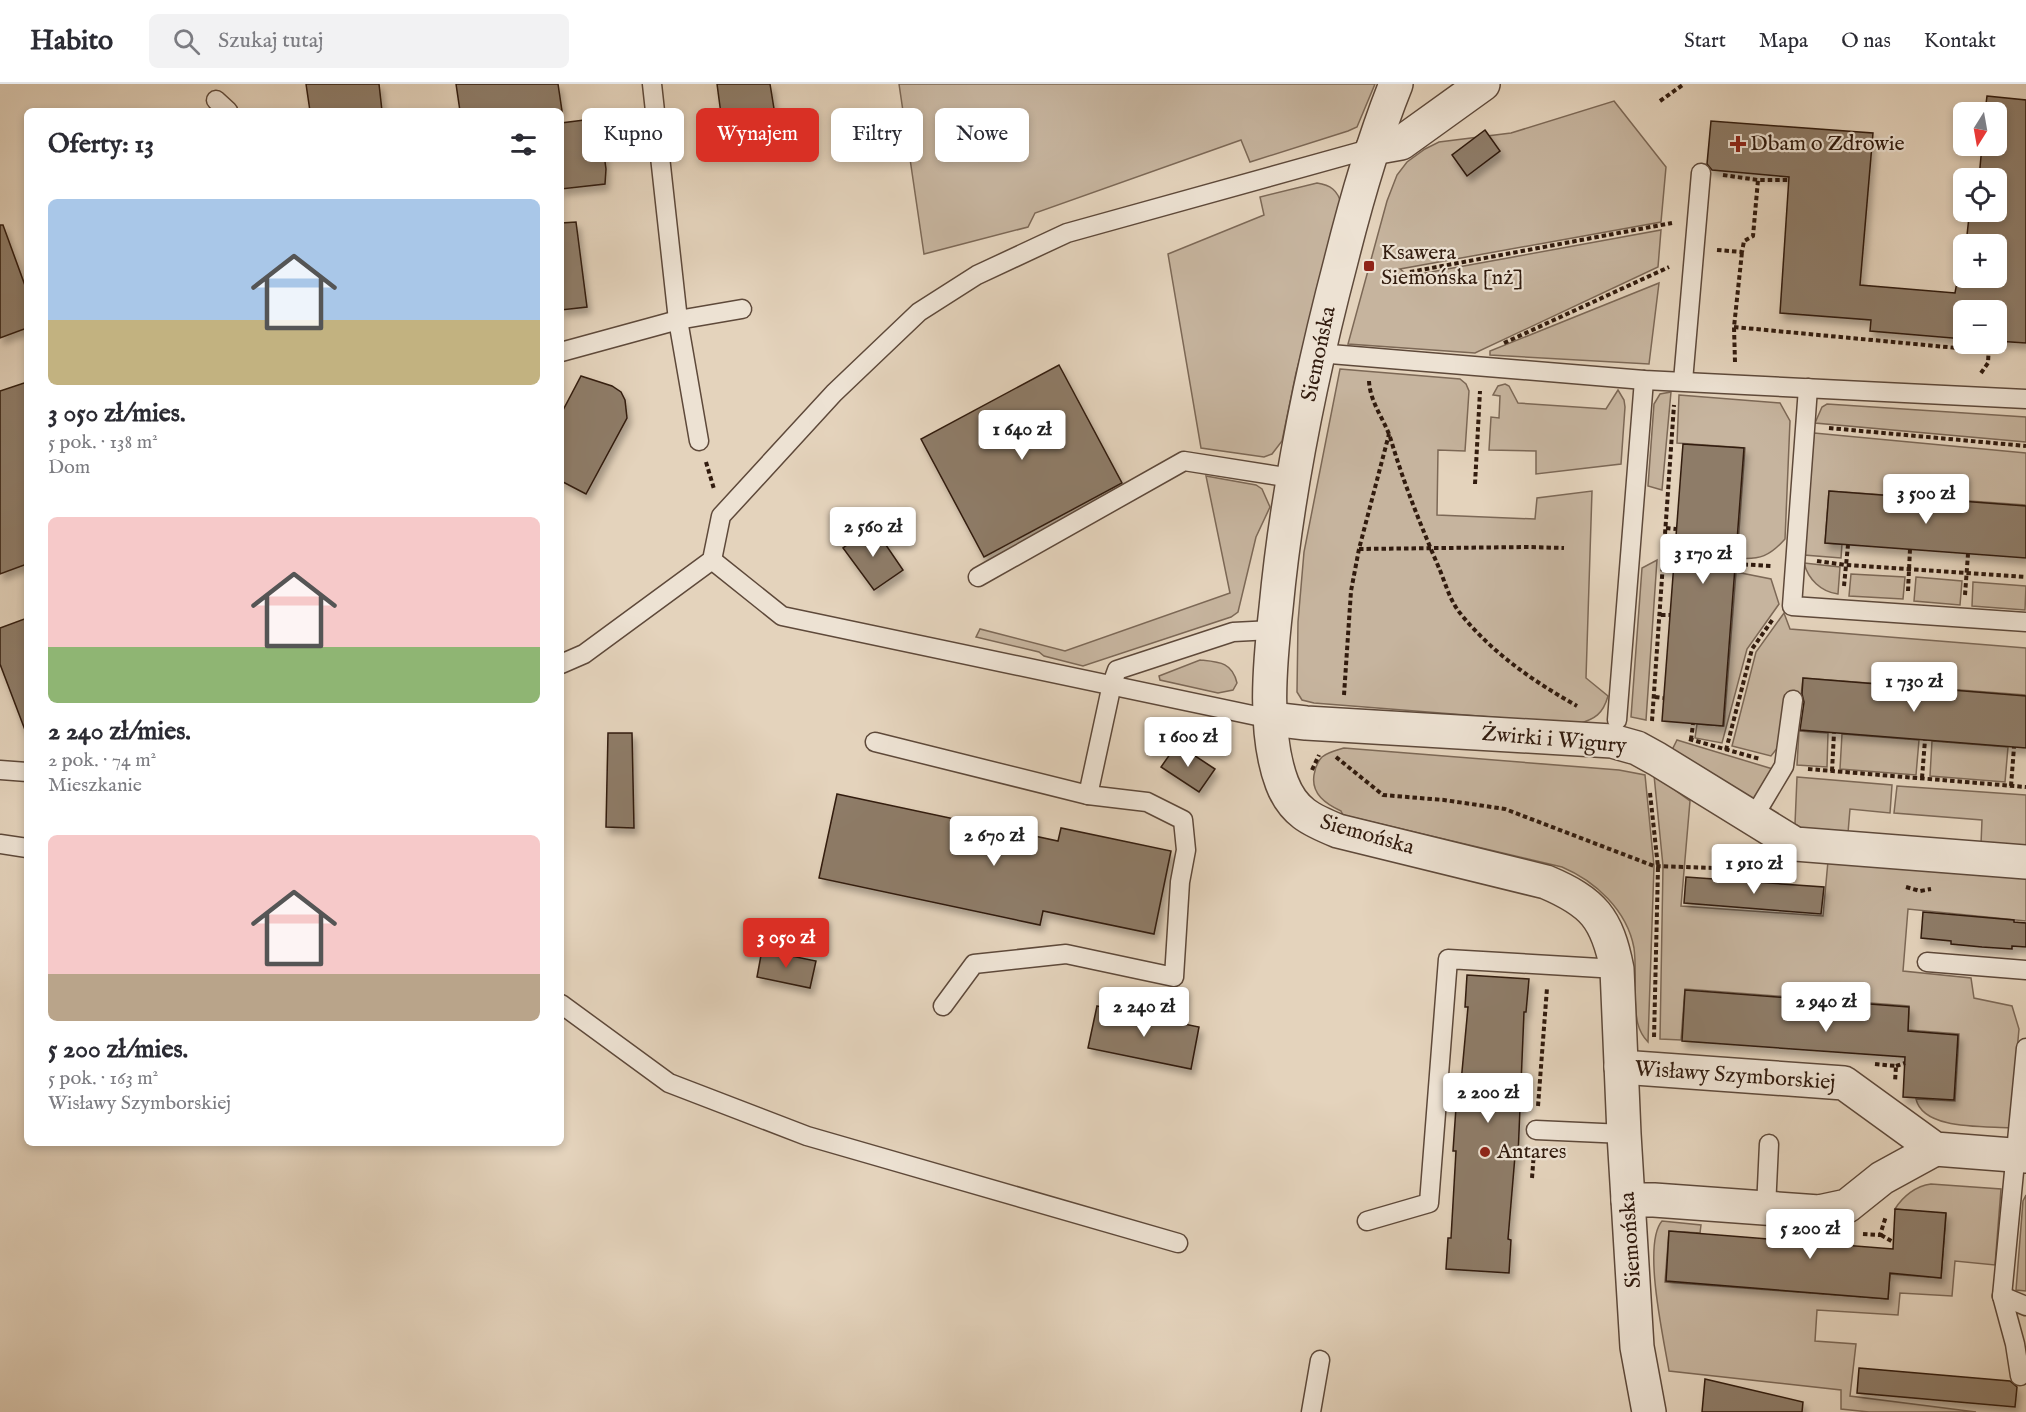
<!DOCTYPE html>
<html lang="pl">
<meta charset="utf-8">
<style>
body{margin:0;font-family:"IM FELL English",serif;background:#f2f2f3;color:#2b2b33;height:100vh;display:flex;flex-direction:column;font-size:22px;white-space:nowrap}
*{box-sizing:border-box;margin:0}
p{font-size:20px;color:#7c7c81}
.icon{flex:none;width:33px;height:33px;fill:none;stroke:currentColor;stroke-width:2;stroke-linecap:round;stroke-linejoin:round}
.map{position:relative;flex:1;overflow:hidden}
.details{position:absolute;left:24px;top:24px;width:540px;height:1038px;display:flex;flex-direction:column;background:#fff;border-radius:9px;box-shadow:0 3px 9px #0003}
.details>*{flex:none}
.top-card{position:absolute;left:582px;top:24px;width:570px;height:54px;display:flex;gap:12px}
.needle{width:39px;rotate:191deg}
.fabs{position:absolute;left:1953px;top:18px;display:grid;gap:12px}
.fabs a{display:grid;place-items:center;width:54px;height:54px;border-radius:9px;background:#fff;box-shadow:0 3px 9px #0003;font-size:30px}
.price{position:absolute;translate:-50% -51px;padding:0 14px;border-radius:6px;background:#fff;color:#222;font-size:20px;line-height:39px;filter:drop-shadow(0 2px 3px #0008)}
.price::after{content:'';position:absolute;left:50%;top:36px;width:18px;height:14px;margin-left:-9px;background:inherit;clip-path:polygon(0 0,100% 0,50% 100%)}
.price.active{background:#d93025;color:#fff}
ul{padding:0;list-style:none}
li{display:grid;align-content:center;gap:12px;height:318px;padding:0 24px}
li span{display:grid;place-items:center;height:186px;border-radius:9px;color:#555}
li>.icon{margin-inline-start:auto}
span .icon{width:108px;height:108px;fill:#fffc;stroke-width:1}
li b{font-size:26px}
h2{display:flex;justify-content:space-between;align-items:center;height:72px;padding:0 24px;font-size:26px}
.chip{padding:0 21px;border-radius:9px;background:#fff;box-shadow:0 3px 9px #0003;font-size:21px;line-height:54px}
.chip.active{background:#d93025;color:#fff}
header{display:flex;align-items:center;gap:36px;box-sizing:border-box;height:84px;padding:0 30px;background:#fff;border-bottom:2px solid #e1e1e2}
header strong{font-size:28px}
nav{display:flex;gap:33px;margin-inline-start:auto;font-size:21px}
.search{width:420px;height:54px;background:#f2f2f3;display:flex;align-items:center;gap:15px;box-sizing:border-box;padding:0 21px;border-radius:9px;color:#7c7c81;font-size:22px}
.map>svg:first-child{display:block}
.green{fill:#c6b49e;stroke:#7c6856;stroke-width:1.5}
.building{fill:#8e7b68;stroke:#311b0e;stroke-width:1.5;filter:url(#shadow)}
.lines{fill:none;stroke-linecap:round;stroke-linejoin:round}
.lane-casing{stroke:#5e493a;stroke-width:21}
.street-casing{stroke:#5e493a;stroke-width:36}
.path{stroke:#311b0e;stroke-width:4;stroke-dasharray:4.5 3;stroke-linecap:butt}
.lane{stroke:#ede2d3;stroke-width:18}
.street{stroke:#ede2d3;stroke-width:33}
.poi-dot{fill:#8f2418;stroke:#ede2d3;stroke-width:2}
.labels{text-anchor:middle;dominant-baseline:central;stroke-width:4.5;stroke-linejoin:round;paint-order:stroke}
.poi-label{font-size:22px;fill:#311b0e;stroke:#ede2d3;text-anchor:start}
.street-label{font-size:22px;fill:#311b0e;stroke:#ede2d3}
</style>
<header>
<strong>Habito</strong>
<div class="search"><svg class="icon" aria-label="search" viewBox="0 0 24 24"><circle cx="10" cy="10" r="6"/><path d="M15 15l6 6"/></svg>Szukaj tutaj</div>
<nav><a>Start</a><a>Mapa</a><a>O nas</a><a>Kontakt</a></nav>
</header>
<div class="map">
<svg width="2026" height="1328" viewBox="0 0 2026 1328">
<defs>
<filter id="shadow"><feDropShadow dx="3.5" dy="6" stdDeviation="3" flood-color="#0004"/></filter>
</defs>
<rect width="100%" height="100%" fill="#e4d3bc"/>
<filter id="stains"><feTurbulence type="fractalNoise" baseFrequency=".00333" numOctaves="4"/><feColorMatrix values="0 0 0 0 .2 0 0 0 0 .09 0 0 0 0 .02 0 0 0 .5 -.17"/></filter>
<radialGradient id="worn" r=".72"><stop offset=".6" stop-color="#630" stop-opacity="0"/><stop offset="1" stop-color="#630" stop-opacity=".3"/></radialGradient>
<!-- green -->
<g class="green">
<polygon points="899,0 1375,0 1357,43 1348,47 1250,78 1241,56 1035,129 1028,143 924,170"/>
<polygon points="1614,17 1666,83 1661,138 1400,185 1409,192 1661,146 1658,183 1475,269 1348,260 1387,117 1397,91 1407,78 1425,65 1439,58 1511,49"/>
<path d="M1317,99C1330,101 1338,106 1341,120L1296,289L1282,357L1272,370L1264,373L1201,364L1168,170L1264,131L1260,113Z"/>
<polygon points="1659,199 1649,280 1490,271 1490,267"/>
<path d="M1340,285L1460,295L1466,300L1469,307L1465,367L1438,366L1437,431L1535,435L1537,414L1592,407L1586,594L1608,612C1603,630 1595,635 1578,640L1314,619L1302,616L1297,608L1298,538L1304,468Z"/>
<polygon points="1505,300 1509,302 1518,319 1606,325 1618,306 1624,316 1625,323 1621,380 1536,390 1536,367 1489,366 1491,333 1499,334 1500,312 1493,311 1498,302"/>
<polygon points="1671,308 1662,406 1648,402 1654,320 1660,310"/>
<path d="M1679,311L1780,319L1790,337L1785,455C1770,472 1760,476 1737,474L1745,364L1677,359Z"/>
<polygon points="1827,320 2026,333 2026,358 1815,339 1822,323"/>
<polygon points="1814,349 2026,369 2026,421 1829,407 1825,459 1842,460 1841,474 1804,471"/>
<polygon points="1206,392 1256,401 1262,405 1270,423 1256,453 1238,528 1231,533 1083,582 1044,572 1039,568 976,553 980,545 1065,567 1230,509"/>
<polygon points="1657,476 1646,636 1631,633 1642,484"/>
<path d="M1804,479L1840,483L1838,510C1821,508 1808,495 1804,479Z"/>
<polygon points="1736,488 1771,495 1779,520 1747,565 1722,659 1695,654 1697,640 1724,642"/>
<polygon points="1851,490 1905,493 1903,515 1849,512"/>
<polygon points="1916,493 1962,497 1960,521 1914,517"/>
<polygon points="1973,498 2026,502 2025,526 1972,522"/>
<polygon points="1784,529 1790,545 2026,564 2026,611 1803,594 1801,612 1785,611 1779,662 1771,672 1732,662 1756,568"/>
<path d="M1200,576C1219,578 1232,578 1237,599L1233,606L1218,609L1160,596L1159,592Z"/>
<polygon points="1799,647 1828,649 1827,683 1797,681"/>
<polygon points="1842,650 1919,656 1916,691 1840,685"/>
<polygon points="1677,656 1776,686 1751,719 1672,666"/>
<polygon points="1932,657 2008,663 2005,698 1930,692"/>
<path d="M1344,664L1619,686L1645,691L1654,782L1648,958C1635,945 1636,928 1635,911C1635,895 1636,879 1634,864C1627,826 1595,797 1562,783L1343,731L1341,727C1326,720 1311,710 1314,691C1315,685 1317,678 1322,673C1328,668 1337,666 1344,664Z"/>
<path d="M1654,691L1690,717L1681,822L1823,832L1828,777L2026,793V837L1908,825L1903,887L1971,894L1974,914L2012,922L2019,945L2010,1044C1984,1042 1923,1046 1916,1015L1955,1017L1959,950L1908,946L1909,922L1685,905L1681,956L1660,955L1663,782Z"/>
<polygon points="1797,693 1892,701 1890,729 1850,725 1848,749 1805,746 1795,740"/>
<polygon points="1897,702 2026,711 2026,762 1981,760 1982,736 1894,729"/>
<path d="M1931,1100L2001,1105L1995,1181L1955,1177L1952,1212L1900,1209L1898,1231L1817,1226L1815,1257L1856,1260L1850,1312L1976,1328H1869L1841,1325V1306L1669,1287C1664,1256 1642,1160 1662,1137L1701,1141L1700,1149L1669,1147L1665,1198L1888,1215L1890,1190L1941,1194L1946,1130L1895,1125C1903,1112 1916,1102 1931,1100Z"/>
<polygon points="2026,1111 2026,1207 2016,1206 2023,1117"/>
</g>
<!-- building -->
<g class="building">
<polygon points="306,0 379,0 382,27 310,27"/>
<polygon points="456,0 558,0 562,27 460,27"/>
<polygon points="717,0 770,0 776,37 723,45"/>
<polygon points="1987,12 2026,16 2026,259 1996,257 1996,226 1964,226 1964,255 1870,247 1871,236 1780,229 1789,93 1712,86 1707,80 1711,37 1873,49 1860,201 1955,209 1961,176 1964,176 1964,194 1996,194 1996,160 1966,160 1969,133 1974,134 1975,128 1996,128 1996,94 1979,94 1982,62 1996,62 1996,28 1985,28"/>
<polygon points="592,35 603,63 606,85 605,100 561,105 561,39"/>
<polygon points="1485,46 1500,67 1467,92 1452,71"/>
<polygon points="576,138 587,223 561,226 561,139"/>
<polygon points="0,141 3,141 27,207 27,244 0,254"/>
<polygon points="1059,281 1122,399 984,473 921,355"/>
<polygon points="581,292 612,302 621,308 625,316 627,334 586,410 561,397 561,330"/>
<polygon points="27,298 27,480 0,490 0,307"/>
<polygon points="1683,360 1744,364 1723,642 1662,637"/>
<polygon points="1829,407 2026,422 2026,474 1825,459"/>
<polygon points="873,442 903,486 874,506 843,464"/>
<polygon points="27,534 27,645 25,646 0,580 0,544"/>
<polygon points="1803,594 2026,612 2026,664 1800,646 1804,618 1802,610"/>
<polygon points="608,649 632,649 634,744 606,743"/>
<polygon points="1177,660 1215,685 1199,708 1161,683"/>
<polygon points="837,710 1058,757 1061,744 1171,767 1154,850 1043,827 1040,841 819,794"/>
<polygon points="1686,793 1824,803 1821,830 1684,819"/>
<polygon points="1923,828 2014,836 2014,838 2026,839 2026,863 2012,862 2012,865 1982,863 1951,860 1951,857 1921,854"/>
<polygon points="762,866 816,877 810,904 757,893"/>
<polygon points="1467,891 1529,895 1526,928 1524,928 1518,1072 1515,1072 1508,1155 1511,1156 1509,1189 1446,1185 1448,1154 1451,1154 1456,1067 1453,1067 1457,1009 1460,1009 1468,923 1465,923"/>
<polygon points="1685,906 1909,923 1908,947 1958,951 1954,1016 1903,1013 1905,973 1682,957"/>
<polygon points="1097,922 1199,943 1191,985 1088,964"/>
<polygon points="1895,1125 1946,1129 1941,1194 1890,1189 1888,1215 1666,1197 1669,1147 1893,1165"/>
<polygon points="1859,1284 2010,1297 2017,1303 2015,1323 1857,1309"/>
<polygon points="1705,1295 1803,1318 1802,1328 1702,1328"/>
</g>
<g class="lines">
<defs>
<g id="lane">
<polyline points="652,0 678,236 699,357"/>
<polyline points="216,16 228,27"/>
<polyline points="561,268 678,236 742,225"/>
<polyline points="1318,269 1644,296 2026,315"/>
<polyline points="1683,297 1701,89"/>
<polyline points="1808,304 1792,522 2026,538"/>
<polyline points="712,476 782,532 1271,635"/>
<polyline points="978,493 1184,377 1292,394"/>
<polyline points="561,580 584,570 712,476 721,432 834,309 919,228 977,191 1067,149 1373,64"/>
<polyline points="1617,636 1644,296"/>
<polyline points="875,658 1088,711"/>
<polyline points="0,686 27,688"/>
<polyline points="1753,734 1784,682 1793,616"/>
<polyline points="0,760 27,764"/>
<polyline points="1927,878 2026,886"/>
<polyline points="561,920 669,999 807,1052 1178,1159"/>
<polyline points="943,922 974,880 1066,870 1174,893 1180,798 1186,766 1183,736 1147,718 1088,711 1112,600 1117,586 1233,548 1273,546"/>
<polyline points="1536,1046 1624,1050"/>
<polyline points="1766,1124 1769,1060"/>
<polyline points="1367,1137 1429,1119 1448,875 1617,885"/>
<polyline points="2002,1212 2026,1222"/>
<polyline points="2020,1292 2015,1260 2002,1212 2026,964"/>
<polyline points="1311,1328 1320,1276"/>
</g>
<g id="street">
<path d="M1396,0C1373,57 1356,117 1341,177C1311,291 1287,407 1276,524C1270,577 1263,649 1282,699C1293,728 1311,736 1338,747L1546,798C1593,818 1607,834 1617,885L1624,1050L1637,1263L1649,1328"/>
<polyline points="1373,64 1401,59 1483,0"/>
<polyline points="1271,635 1306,639 1612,657 1637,664 1657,675 1795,760 2026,778"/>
<polyline points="1621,983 1844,999 1935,1065 2026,1072"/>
<polyline points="1628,1116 1654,1116 1819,1128 1847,1122 1882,1094 1935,1065"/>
</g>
</defs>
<!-- lane casing -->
<use href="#lane" class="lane-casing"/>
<!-- street casing -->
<use href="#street" class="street-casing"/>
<!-- path -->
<g class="path">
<polyline points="1660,17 1684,0"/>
<polyline points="1723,91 1758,96"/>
<polyline points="1717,166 1742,168 1744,157 1753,152 1758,96 1789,96"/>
<polyline points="1410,188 1672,139"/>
<polyline points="1734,243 1989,267"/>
<polyline points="1504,259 1669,183"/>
<polyline points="1735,278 1734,243 1742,168"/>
<polyline points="1981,289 1988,279 1989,260"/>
<path d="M1369,297C1370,319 1385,336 1391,356C1404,400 1421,442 1439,484C1445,498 1450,517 1460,529C1492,569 1533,597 1577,622"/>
<polyline points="1829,344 2026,362"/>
<polyline points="706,378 714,405"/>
<polyline points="1475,400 1480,307"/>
<polyline points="1666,444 1676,445"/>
<polyline points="1359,465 1528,463 1564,464"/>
<polyline points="1817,477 1846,481 2026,493"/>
<polyline points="1736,480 1771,482"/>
<polyline points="1844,502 1848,461"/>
<polyline points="1908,507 1910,465"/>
<polyline points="1965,511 1968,470"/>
<polyline points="1661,531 1670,531"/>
<polyline points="1344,611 1351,507 1359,465 1389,350"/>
<polyline points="1655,613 1663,614"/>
<polyline points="1652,637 1674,321"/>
<polyline points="1689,655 1760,675"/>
<polyline points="1691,656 1693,640"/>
<polyline points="1726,666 1752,565 1773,535"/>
<polyline points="1336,673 1383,711 1444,716 1505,725 1654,782 1775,786"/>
<polyline points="1808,685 2026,703"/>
<polyline points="1312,686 1319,671"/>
<polyline points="1832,687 1834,649"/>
<polyline points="1922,694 1925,656"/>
<polyline points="2011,702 2014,663"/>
<polyline points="1650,709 1658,783 1654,954"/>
<polyline points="1906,803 1920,807 1931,805"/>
<polyline points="1875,980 1896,982 1895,998"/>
<polyline points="1896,982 1905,979"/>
<polyline points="1538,1022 1547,904"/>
<polyline points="1532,1094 1534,1068"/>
<polyline points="1863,1150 1880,1151 1886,1132"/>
<polyline points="1881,1151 1893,1158"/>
</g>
<!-- lane -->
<use href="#lane" class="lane"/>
<!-- street -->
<use href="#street" class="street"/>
</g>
<!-- markers -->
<g class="poi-dot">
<path d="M1735 51h6v6h6v6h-6v6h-6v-6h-6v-6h6z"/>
<rect x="1363" y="176" width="12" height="12" rx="3"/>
<circle cx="1485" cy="1068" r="6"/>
</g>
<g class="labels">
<!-- poi labels -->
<g class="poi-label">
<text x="1750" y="60">Dbam o Zdrowie</text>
<text x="1381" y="169">Ksawera<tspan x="1381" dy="25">Siemońska [nż]</tspan></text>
<text x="1497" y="1068">Antares</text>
</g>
<!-- street labels -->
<g class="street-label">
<text transform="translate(1319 270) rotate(-78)">Siemońska</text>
<text transform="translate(1554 656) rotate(5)">Żwirki i Wigury</text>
<text transform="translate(1367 751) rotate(16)">Siemońska</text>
<text transform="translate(1735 992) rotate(4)">Wisławy Szymborskiej</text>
<text transform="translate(1631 1156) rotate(-94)">Siemońska</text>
</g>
</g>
<rect width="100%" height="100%" filter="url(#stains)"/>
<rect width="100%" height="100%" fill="url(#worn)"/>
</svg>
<div class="fabs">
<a><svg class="needle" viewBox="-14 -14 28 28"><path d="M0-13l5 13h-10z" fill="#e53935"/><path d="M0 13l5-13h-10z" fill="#7c7c81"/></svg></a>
<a><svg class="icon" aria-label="locate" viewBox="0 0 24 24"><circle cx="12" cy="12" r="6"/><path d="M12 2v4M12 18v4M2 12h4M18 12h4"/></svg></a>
<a>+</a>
<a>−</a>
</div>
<b class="price" style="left:1022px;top:377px">1 640 zł</b>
<b class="price" style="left:1926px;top:441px">3 500 zł</b>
<b class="price" style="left:873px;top:474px">2 560 zł</b>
<b class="price" style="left:1703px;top:501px">3 170 zł</b>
<b class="price" style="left:1914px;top:629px">1 730 zł</b>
<b class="price" style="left:1188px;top:684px">1 600 zł</b>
<b class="price" style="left:994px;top:783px">2 670 zł</b>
<b class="price" style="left:1754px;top:811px">1 910 zł</b>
<b class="price active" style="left:786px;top:885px">3 050 zł</b>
<b class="price" style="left:1826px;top:949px">2 940 zł</b>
<b class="price" style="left:1144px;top:954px">2 240 zł</b>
<b class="price" style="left:1488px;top:1040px">2 200 zł</b>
<b class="price" style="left:1810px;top:1176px">5 200 zł</b>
<div class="top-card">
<a class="chip">Kupno</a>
<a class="chip active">Wynajem</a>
<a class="chip">Filtry</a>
<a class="chip">Nowe</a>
</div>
<section class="details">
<h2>Oferty: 13<svg class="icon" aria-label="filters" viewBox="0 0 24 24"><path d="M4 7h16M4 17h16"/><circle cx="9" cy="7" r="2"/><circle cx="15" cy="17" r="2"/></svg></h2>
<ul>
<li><span style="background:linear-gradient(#a9c7e8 65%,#c2b280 0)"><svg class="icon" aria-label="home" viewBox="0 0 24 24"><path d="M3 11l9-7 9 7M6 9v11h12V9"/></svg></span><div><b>3 050 zł/mies.</b><p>5 pok. · 138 m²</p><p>Dom</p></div></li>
<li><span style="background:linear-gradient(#f6c9c9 70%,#8fb573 0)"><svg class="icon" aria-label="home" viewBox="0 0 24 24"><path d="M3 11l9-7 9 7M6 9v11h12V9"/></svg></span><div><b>2 240 zł/mies.</b><p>2 pok. · 74 m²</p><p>Mieszkanie</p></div></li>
<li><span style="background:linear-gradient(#f6c9c9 75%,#b9a48a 0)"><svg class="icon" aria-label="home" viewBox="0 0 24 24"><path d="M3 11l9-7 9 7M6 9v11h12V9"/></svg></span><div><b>5 200 zł/mies.</b><p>5 pok. · 163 m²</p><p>Wisławy Szymborskiej</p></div></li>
</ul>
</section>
</div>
